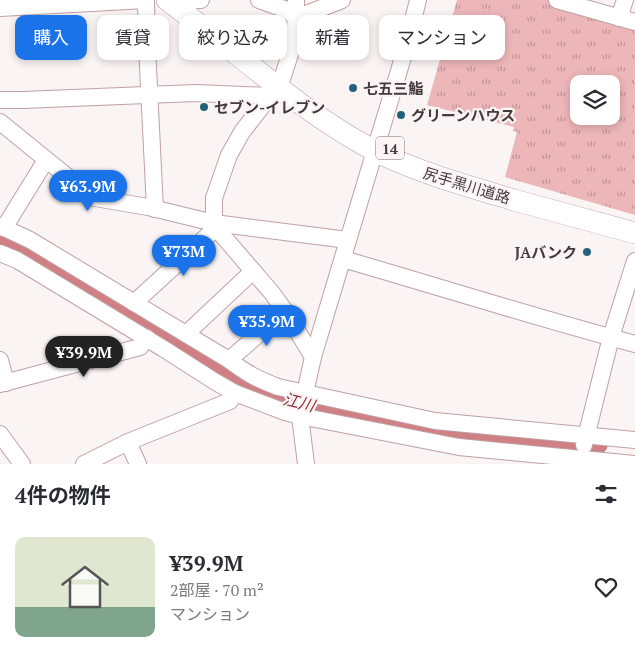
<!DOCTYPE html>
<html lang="ja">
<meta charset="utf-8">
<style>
body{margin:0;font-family:"PT Serif","Noto Sans JP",serif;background:#f2f2f3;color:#2b2b33;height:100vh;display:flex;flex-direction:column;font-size:19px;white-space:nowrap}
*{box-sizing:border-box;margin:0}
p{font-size:16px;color:#7c7c81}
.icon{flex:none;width:28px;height:28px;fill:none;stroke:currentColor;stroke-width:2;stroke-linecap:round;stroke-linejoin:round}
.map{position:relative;height:464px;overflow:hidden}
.details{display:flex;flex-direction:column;background:#fff;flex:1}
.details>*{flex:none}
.top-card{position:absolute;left:15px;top:15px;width:605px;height:45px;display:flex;gap:10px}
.buttons{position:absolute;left:570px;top:75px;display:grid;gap:10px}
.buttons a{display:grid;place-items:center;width:50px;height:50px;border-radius:10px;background:#fff;box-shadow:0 2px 8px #0003;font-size:25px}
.price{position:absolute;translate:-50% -42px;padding:0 11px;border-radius:18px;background:#1a73e8;color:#fff;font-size:16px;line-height:32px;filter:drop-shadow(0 1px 2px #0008)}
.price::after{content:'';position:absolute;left:50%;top:30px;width:15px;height:11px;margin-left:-8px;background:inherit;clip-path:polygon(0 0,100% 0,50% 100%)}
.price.selected{background:#222;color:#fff}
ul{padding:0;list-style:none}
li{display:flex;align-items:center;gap:15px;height:125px;padding:0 15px}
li+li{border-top:1px solid #e1e1e2}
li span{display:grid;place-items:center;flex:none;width:140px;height:100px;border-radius:10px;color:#555}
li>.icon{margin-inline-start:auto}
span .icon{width:60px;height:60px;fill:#fffc;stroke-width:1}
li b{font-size:21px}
h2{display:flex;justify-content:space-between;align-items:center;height:60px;padding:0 15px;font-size:21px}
.tag{padding:0 18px;border-radius:10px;background:#fff;box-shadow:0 2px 8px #0003;font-size:18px;line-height:45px}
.tag.selected{background:#1a73e8;color:#fff}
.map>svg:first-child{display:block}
.park{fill:url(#park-tufts);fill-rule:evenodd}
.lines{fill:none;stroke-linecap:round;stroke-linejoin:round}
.river{stroke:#d08085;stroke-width:20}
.minor-casing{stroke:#bfa1a2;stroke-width:18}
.major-casing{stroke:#bfa1a2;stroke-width:22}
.minor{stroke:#fff;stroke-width:16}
.major{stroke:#fff;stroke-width:21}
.poi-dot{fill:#246279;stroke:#fbf4f4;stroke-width:2}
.labels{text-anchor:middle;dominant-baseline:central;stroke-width:4.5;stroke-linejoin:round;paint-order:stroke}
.shield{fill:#fbf4f4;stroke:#7c7172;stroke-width:1}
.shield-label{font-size:14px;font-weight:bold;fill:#46393a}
.poi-label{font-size:15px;font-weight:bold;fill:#46393a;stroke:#fbf4f4;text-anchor:start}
.street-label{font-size:15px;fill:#46393a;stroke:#fbf4f4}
.water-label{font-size:16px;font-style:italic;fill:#8d2d3b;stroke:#fbf4f4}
</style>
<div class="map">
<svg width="635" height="464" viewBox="0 0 635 464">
<defs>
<pattern id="park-tufts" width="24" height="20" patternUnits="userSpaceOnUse" patternTransform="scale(1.25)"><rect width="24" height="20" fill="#edb6b8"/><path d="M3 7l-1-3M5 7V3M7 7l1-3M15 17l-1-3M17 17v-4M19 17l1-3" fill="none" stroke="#c29597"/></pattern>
</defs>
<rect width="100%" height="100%" fill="#fbf4f4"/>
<!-- park -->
<path class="park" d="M457,0H578L635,27V215L505,177L517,132L513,131L514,127L427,105ZM579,84H611V116H579Z"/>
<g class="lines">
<!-- river -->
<polyline class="river" points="0,245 18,253 96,296 180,348 248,387 261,393 309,406 395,421 415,429 453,431 507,437 598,444"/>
<defs>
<g id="minor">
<polyline points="146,0 147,47 155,209"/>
<polyline points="259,0 287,10 296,18 342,0"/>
<polyline points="557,0 635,22"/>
<polyline points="187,5 195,0 201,0"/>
<polyline points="0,8 146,0"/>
<polyline points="619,18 625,0"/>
<polyline points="270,96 242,132 229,155 214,198 214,223 216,228 272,293 285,311 313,357"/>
<polyline points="0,100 23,100 195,93 270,96 278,88 282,79 293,45 296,18 296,0"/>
<polyline points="0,122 85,191 95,198 148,207 214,223 348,240"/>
<path d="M0,226L30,240L229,360C246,373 257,379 278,387L435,421L635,440"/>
<polyline points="4,228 46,160"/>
<polyline points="0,253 17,260 164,349 214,381 235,393 285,412 300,416 459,447 635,464"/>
<path d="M343,259C440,287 537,318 635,344"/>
<polyline points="134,303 216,228"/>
<polyline points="186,334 253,271"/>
<polyline points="0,360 6,383"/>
<polyline points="229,360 285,311"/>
<polyline points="0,384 140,347 147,338"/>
<polyline points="0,434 22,464"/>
<polyline points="128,442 138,464"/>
<polyline points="584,445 611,337 635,261"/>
<polyline points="84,464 128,442 230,401 235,393"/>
<polyline points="306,464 300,416 313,357 407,44 418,0"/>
</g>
<path id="major" d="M167,0C188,16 209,32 230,49C276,86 322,123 375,151C420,173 467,186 514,200C555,211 595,222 635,233"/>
</defs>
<!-- minor casing -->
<use href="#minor" class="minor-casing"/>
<!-- major casing -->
<use href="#major" class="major-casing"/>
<!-- minor -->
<use href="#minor" class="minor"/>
<!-- major -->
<use href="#major" class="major"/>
</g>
<!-- markers -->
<g class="poi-dot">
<circle cx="353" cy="88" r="5"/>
<circle cx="204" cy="107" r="5"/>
<circle cx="401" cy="115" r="5"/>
<circle cx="587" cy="252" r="5"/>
</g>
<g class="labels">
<!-- shield labels -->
<rect class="shield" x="376" y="136.5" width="28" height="23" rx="4"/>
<g class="shield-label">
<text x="390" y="148">14</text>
</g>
<!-- poi labels -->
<g class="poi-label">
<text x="363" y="88">七五三鮨</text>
<text x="214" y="107">セブン-イレブン</text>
<text x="411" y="115">グリーンハウス</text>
<text x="577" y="252" text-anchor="end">JAバンク</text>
</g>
<!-- street labels -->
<g class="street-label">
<text transform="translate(467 185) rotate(17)">尻手黒川道路</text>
</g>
<!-- water labels -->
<g class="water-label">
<text transform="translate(299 402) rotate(14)">江川</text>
</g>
</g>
</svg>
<div class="buttons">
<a><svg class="icon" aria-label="layers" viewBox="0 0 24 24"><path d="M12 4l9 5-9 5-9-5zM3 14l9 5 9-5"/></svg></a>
</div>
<b class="price" style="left:88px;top:212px">¥63.9M</b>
<b class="price" style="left:184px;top:277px">¥73M</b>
<b class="price" style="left:267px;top:347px">¥35.9M</b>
<b class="price selected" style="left:84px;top:378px">¥39.9M</b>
<div class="top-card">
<a class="tag selected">購入</a>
<a class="tag">賃貸</a>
<a class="tag">絞り込み</a>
<a class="tag">新着</a>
<a class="tag">マンション</a>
</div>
</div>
<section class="details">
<h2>4件の物件<svg class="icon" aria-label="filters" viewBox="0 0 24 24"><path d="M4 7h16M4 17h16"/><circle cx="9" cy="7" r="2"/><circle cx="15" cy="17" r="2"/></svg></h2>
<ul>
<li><span style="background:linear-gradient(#dfe7d0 70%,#7fa58c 0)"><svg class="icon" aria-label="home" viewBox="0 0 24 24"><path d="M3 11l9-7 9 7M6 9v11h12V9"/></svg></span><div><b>¥39.9M</b><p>2部屋 · 70 m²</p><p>マンション</p></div><svg class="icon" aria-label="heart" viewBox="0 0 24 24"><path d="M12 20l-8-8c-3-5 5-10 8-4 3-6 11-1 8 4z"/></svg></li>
</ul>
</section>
